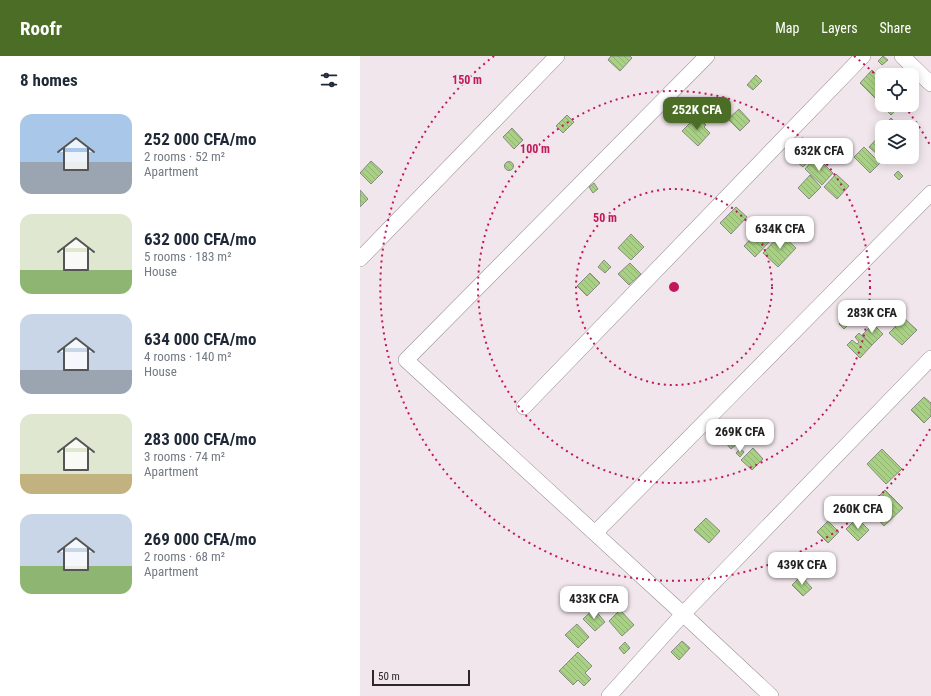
<!DOCTYPE html>
<meta charset="utf-8">
<style>
body{margin:0;font-family:"Roboto Condensed",sans-serif;background:#f6f6f7;color:#1f2937;height:100vh;display:flex;flex-direction:column;font-size:15px;white-space:nowrap}
*{box-sizing:border-box;margin:0}
p{font-size:13px;color:#747a83}
.icon{flex:none;width:22px;height:22px;fill:none;stroke:currentColor;stroke-width:2;stroke-linecap:round;stroke-linejoin:round}
.map{position:relative;flex:1;overflow:hidden}
.panel{display:flex;flex-direction:column;background:#fff;width:360px}
.panel>*{flex:none}
.fabs{position:absolute;left:515px;top:12px;display:grid;gap:8px}
.fabs a{display:grid;place-items:center;width:44px;height:44px;border-radius:8px;background:#fff;box-shadow:0 2px 10px #0003;font-size:20px}
.scale{position:absolute;left:12px;bottom:10px;width:98px;box-sizing:border-box;padding-left:4px;border:2px solid #2c282a;border-top:0;font-size:11px;line-height:14px;white-space:nowrap;color:#2c282a;-webkit-text-stroke:3px #f0e6eb;paint-order:stroke}
.price{position:absolute;translate:-50% -34px;padding:0 9px;border-radius:8px;background:#fff;color:#222;font-size:13px;line-height:26px;filter:drop-shadow(0 1px 2px #0008)}
.price::after{content:'';position:absolute;left:50%;top:24px;width:12px;height:9px;margin-left:-6px;background:inherit;clip-path:polygon(0 0,100% 0,50% 100%)}
.price.current{background:#4b6d25;color:#fff}
ul{padding:0;list-style:none}
li{display:flex;align-items:center;gap:12px;height:100px;padding:0 20px}
li span{display:grid;place-items:center;flex:none;width:112px;height:80px;border-radius:12px;color:#555}
li>.icon{margin-inline-start:auto}
span .icon{width:48px;height:48px;fill:#fffc;stroke-width:1}
li b{font-size:17px}
h2{display:flex;justify-content:space-between;align-items:center;height:48px;padding:0 20px;font-size:17px}
header{display:flex;align-items:center;gap:24px;box-sizing:border-box;height:56px;padding:0 20px;background:#4b6d25;color:#fff}
header strong{font-size:19px}
nav{display:flex;gap:22px;margin-inline-start:auto;font-size:14px}
main{display:flex;flex:1;min-height:0}
.map>svg:first-child{display:block}
.building{fill:url(#building-back-hatch);stroke:#868a83}
.lines{fill:none;stroke-linecap:round;stroke-linejoin:round}
.minor-casing{stroke:#968d92;stroke-width:16}
.minor{stroke:#fff;stroke-width:15}
.ring{fill:none;stroke:#c2185b;stroke-width:2;stroke-dasharray:2 4}
.centre{fill:#c2185b;stroke:#f0e6eb;stroke-width:2}
.ring-label{font-size:12px;text-anchor:middle;font-weight:bold;fill:#c2185b;stroke:#f0e6eb;stroke-width:3;stroke-linejoin:round;paint-order:stroke}
</style>
<header>
<strong>Roofr</strong>
<nav><a>Map</a><a>Layers</a><a>Share</a></nav>
</header>
<main>
<section class="panel">
<h2>8 homes<svg class="icon" aria-label="filters" viewBox="0 0 24 24"><path d="M4 7h16M4 17h16"/><circle cx="9" cy="7" r="2"/><circle cx="15" cy="17" r="2"/></svg></h2>
<ul>
<li><span style="background:linear-gradient(#a9c7e8 60%,#9aa5b1 0)"><svg class="icon" aria-label="home" viewBox="0 0 24 24"><path d="M3 11l9-7 9 7M6 9v11h12V9"/></svg></span><div><b>252 000 CFA/mo</b><p>2 rooms · 52 m²</p><p>Apartment</p></div></li>
<li><span style="background:linear-gradient(#dfe7d0 70%,#8fb573 0)"><svg class="icon" aria-label="home" viewBox="0 0 24 24"><path d="M3 11l9-7 9 7M6 9v11h12V9"/></svg></span><div><b>632 000 CFA/mo</b><p>5 rooms · 183 m²</p><p>House</p></div></li>
<li><span style="background:linear-gradient(#c9d6e8 70%,#9aa5b1 0)"><svg class="icon" aria-label="home" viewBox="0 0 24 24"><path d="M3 11l9-7 9 7M6 9v11h12V9"/></svg></span><div><b>634 000 CFA/mo</b><p>4 rooms · 140 m²</p><p>House</p></div></li>
<li><span style="background:linear-gradient(#dfe7d0 75%,#c2b280 0)"><svg class="icon" aria-label="home" viewBox="0 0 24 24"><path d="M3 11l9-7 9 7M6 9v11h12V9"/></svg></span><div><b>283 000 CFA/mo</b><p>3 rooms · 74 m²</p><p>Apartment</p></div></li>
<li><span style="background:linear-gradient(#c9d6e8 65%,#8fb573 0)"><svg class="icon" aria-label="home" viewBox="0 0 24 24"><path d="M3 11l9-7 9 7M6 9v11h12V9"/></svg></span><div><b>269 000 CFA/mo</b><p>2 rooms · 68 m²</p><p>Apartment</p></div></li>
</ul>
</section>
<div class="map">
<svg width="571" height="640" viewBox="0 0 571 640">
<defs>
<pattern id="building-back-hatch" width="6" height="6" patternUnits="userSpaceOnUse"><rect width="6" height="6" fill="#a8d183"/><path d="M-1 5l2 2M0 0l6 6M5-1l2 2" fill="none" stroke="#91b371"/></pattern>
</defs>
<rect width="100%" height="100%" fill="#f0e6eb"/>
<!-- building -->
<g class="building">
<polygon points="251,0 270,0 272,2 260,15 248,4"/>
<polygon points="523,0 528,4 522,9 518,5"/>
<polygon points="512,14 522,24 522,37 516,43 500,27"/>
<polygon points="396,19 402,25 393,34 387,29"/>
<polygon points="555,29 559,33 553,39 552,33"/>
<polygon points="522,44 522,49 538,49 539,51 531,59 519,47"/>
<polygon points="379,53 390,65 380,75 368,63"/>
<polygon points="207,59 214,66 203,77 196,70"/>
<polygon points="337,60 346,69 344,71 350,77 338,90 322,75"/>
<polygon points="531,62 537,68 534,71 530,71 526,67"/>
<polygon points="152,72 163,84 154,93 143,81"/>
<polygon points="522,77 522,101 535,101 528,108 509,91"/>
<polygon points="504,91 520,107 510,117 494,101"/>
<polygon points="442,101 448,106 443,111 437,106"/>
<polygon points="11,105 23,116 11,128 0,117"/>
<polygon points="452,105 458,111 462,106 473,117 462,129 445,113"/>
<circle cx="149" cy="110" r="4.5"/>
<polygon points="538,115 543,120 539,124 534,119"/>
<polygon points="476,118 489,130 477,143 464,131"/>
<polygon points="450,119 461,131 449,143 438,132"/>
<polygon points="234,127 238,133 233,137 229,131"/>
<polygon points="0,134 8,143 0,151"/>
<polygon points="376,151 387,161 371,178 360,167"/>
<polygon points="399,174 410,185 395,201 384,190"/>
<polygon points="271,178 284,191 271,204 258,192"/>
<polygon points="421,178 436,192 418,211 403,197"/>
<polygon points="244,204 251,211 245,217 238,211"/>
<polygon points="270,207 281,218 269,229 258,218"/>
<polygon points="230,217 240,227 227,240 217,230"/>
<polygon points="491,257 495,262 484,273 479,268"/>
<polygon points="544,262 557,274 542,289 529,277"/>
<polygon points="513,268 523,278 512,289 502,279"/>
<polygon points="499,277 512,289 500,302 487,289 492,284 497,288 499,286 495,281"/>
<polygon points="564,341 571,347 571,360 564,367 551,354"/>
<circle cx="391" cy="371" r="4.5"/>
<polygon points="370,381 377,388 371,393 365,386"/>
<polygon points="393,392 403,403 392,414 381,404"/>
<polygon points="380,393 384,396 380,401 376,397"/>
<polygon points="522,393 542,413 526,428 507,408"/>
<polygon points="525,434 543,452 524,470 507,452"/>
<polygon points="346,462 360,475 349,487 334,474"/>
<polygon points="497,462 509,474 498,485 486,473"/>
<polygon points="468,465 479,476 468,487 457,476"/>
<polygon points="441,520 452,532 443,540 432,529"/>
<polygon points="234,553 245,566 235,575 223,563"/>
<polygon points="260,554 274,569 262,580 249,565"/>
<polygon points="217,568 229,581 218,592 205,579"/>
<polygon points="322,585 330,592 319,604 311,596"/>
<polygon points="265,586 270,592 264,598 259,592"/>
<polygon points="218,596 232,610 225,617 231,623 224,630 218,624 213,629 199,615"/>
</g>
<g class="lines">
<defs>
<g id="minor">
<polyline points="347,0 46,304 323,558 411,640"/>
<polyline points="542,0 571,28"/>
<polyline points="0,203 197,0"/>
<polyline points="164,351 503,0"/>
<polyline points="235,477 571,137"/>
<polyline points="249,640 323,558 571,302"/>
</g>
</defs>
<!-- minor casing -->
<use href="#minor" class="minor-casing"/>
<!-- minor -->
<use href="#minor" class="minor"/>
</g>
<!-- distance rings -->
<g class="ring">
<circle cx="314" cy="231" r="98"/>
<circle cx="314" cy="231" r="196"/>
<path d="M570 373A293 293 0 1 1 134 0M494 0A293 293 0 0 1 521 24M545 51A293 293 0 0 1 570 89"/>
</g>
<circle cx="314" cy="231" r="6" class="centre"/>
<g class="ring-label">
<text x="107" y="28">150 m</text>
<text x="175" y="97">100 m</text>
<text x="245" y="166">50 m</text>
</g>
</svg>
<div class="fabs">
<a><svg class="icon" aria-label="locate" viewBox="0 0 24 24"><circle cx="12" cy="12" r="6"/><path d="M12 2v4M12 18v4M2 12h4M18 12h4"/></svg></a>
<a><svg class="icon" aria-label="layers" viewBox="0 0 24 24"><path d="M12 4l9 5-9 5-9-5zM3 14l9 5 9-5"/></svg></a>
</div>
<div class="scale">50 m</div>
<b class="price current" style="left:337px;top:75px">252K CFA</b>
<b class="price" style="left:459px;top:116px">632K CFA</b>
<b class="price" style="left:420px;top:194px">634K CFA</b>
<b class="price" style="left:512px;top:278px">283K CFA</b>
<b class="price" style="left:380px;top:397px">269K CFA</b>
<b class="price" style="left:498px;top:474px">260K CFA</b>
<b class="price" style="left:442px;top:530px">439K CFA</b>
<b class="price" style="left:234px;top:564px">433K CFA</b>
</div>
</main>
